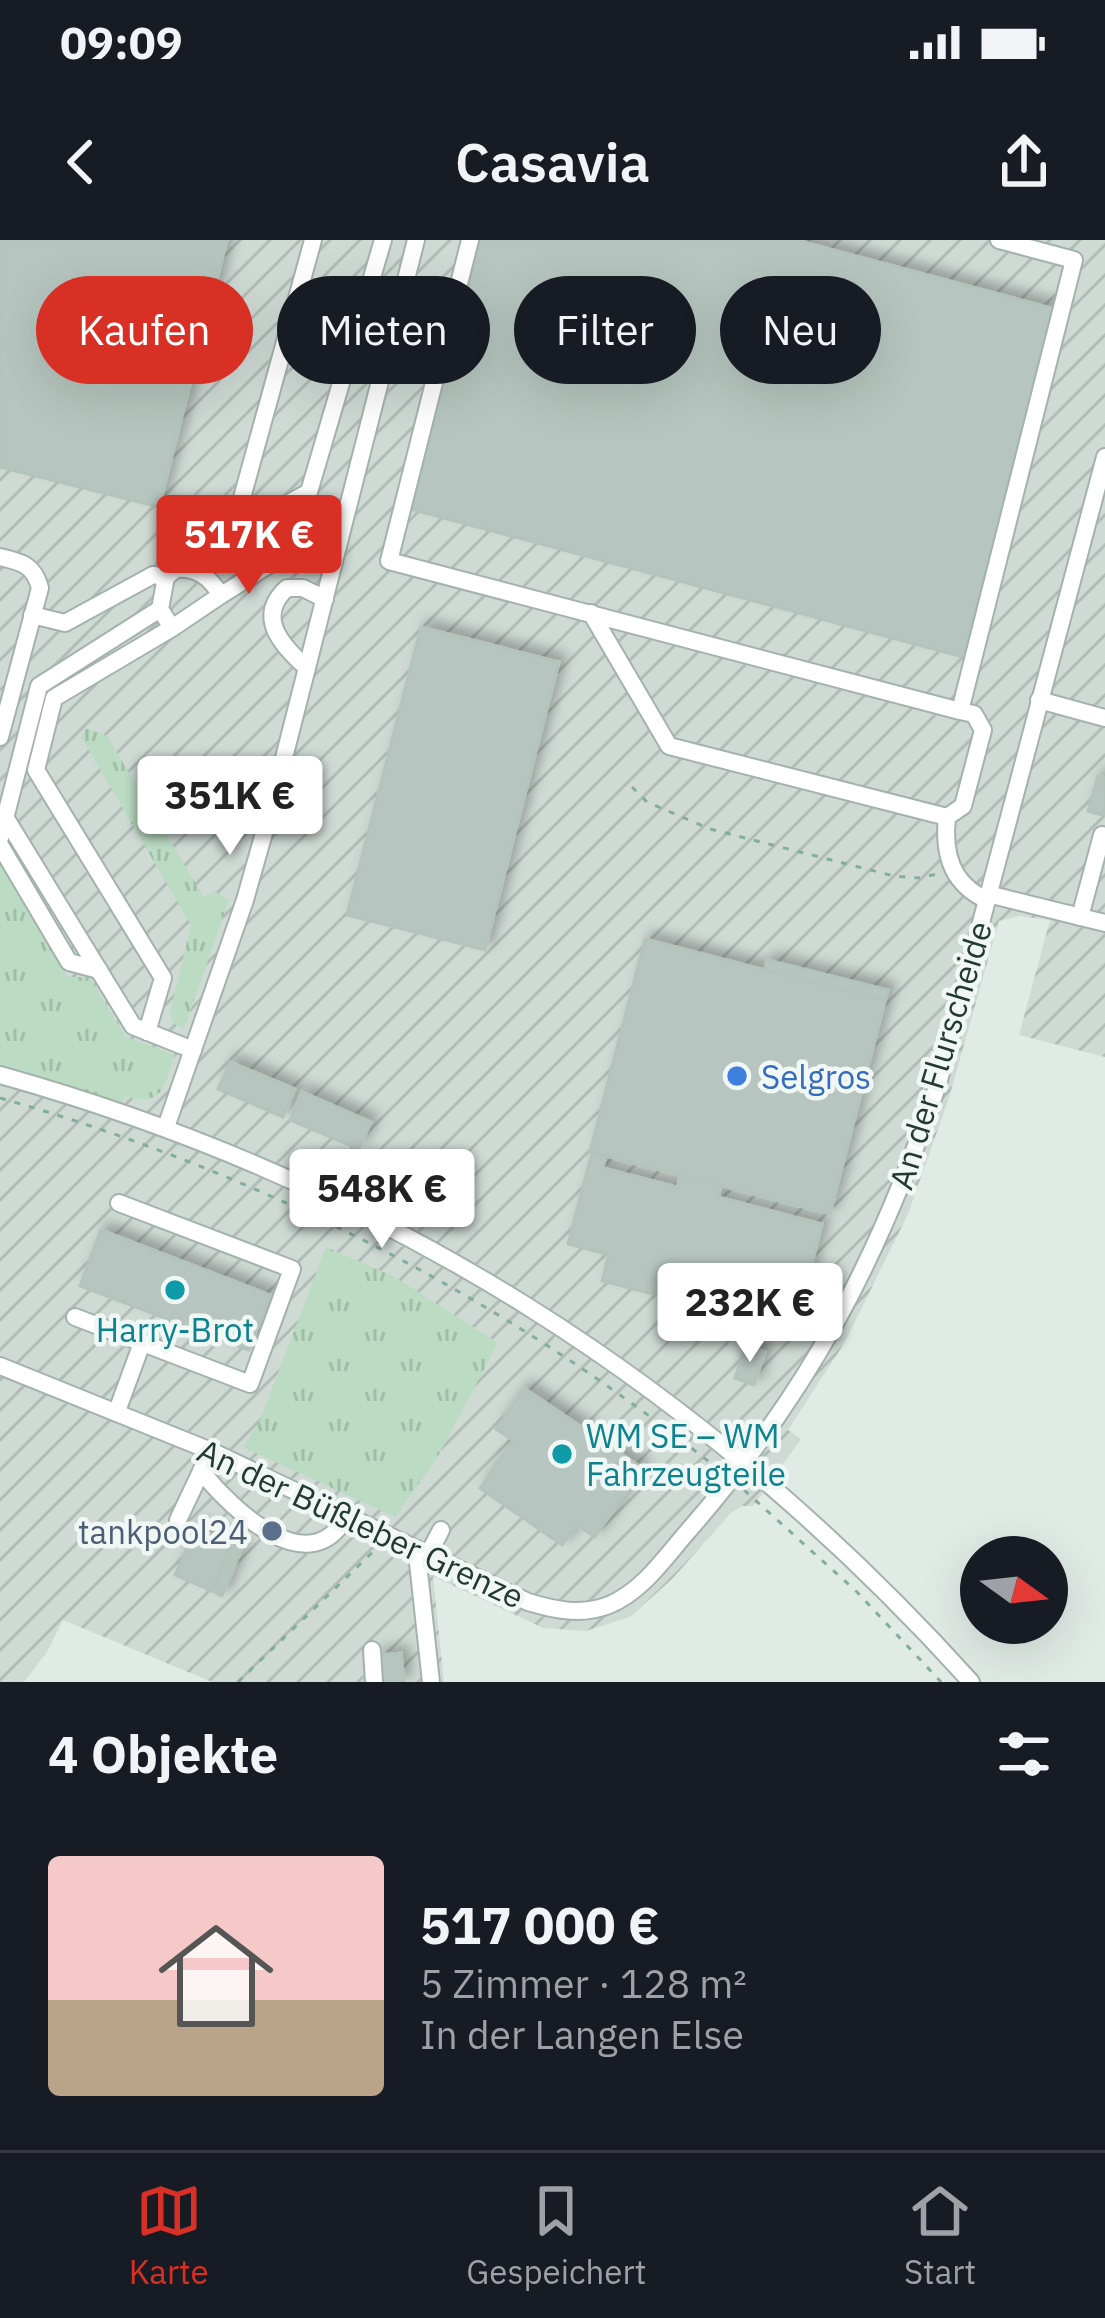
<!DOCTYPE html>
<html lang="de">
<meta charset="utf-8">
<style>
body{margin:0;font-family:"IBM Plex Sans",sans-serif;background:#242831;color:#f1f3f6;height:100vh;display:flex;flex-direction:column;font-size:45px;white-space:nowrap}
*{box-sizing:border-box;margin:0}
p{font-size:39px;color:#9ea1a6}
.icon{flex:none;width:66px;height:66px;fill:none;stroke:currentColor;stroke-width:2;stroke-linecap:round;stroke-linejoin:round}
.map{position:relative;height:1442px;overflow:hidden}
.details{display:flex;flex-direction:column;background:#171b24;flex:1}
.details>*{flex:none}
.hud{position:absolute;left:36px;top:36px;width:1035px;height:108px;display:flex;gap:24px}
.needle{width:78px;rotate:105deg}
.tools{position:absolute;left:960px;top:1296px;display:grid;gap:24px}
.tools a{display:grid;place-items:center;width:108px;height:108px;border-radius:50%;background:#171b24;box-shadow:0 12px 48px #0002;font-size:60px}
.price{position:absolute;translate:-50% -102px;padding:0 27px;border-radius:12px;background:#fff;color:#222;font-size:39px;line-height:78px;filter:drop-shadow(0 3px 6px #0008)}
.price::after{content:'';position:absolute;left:50%;top:72px;width:36px;height:27px;margin-left:-18px;background:inherit;clip-path:polygon(0 0,100% 0,50% 100%)}
.price.on{background:#d93025;color:#fff}
ul{padding:0;list-style:none}
li{display:flex;align-items:center;gap:36px;height:300px;padding:0 48px}
li span{display:grid;place-items:center;flex:none;width:336px;height:240px;border-radius:12px;color:#555}
li>.icon{margin-inline-start:auto}
span .icon{width:144px;height:144px;fill:#fffc;stroke-width:1}
li b{font-size:51px}
h2{display:flex;justify-content:space-between;align-items:center;height:144px;padding:0 48px;font-size:51px}
.pill{padding:0 42px;border-radius:54px;background:#171b24;box-shadow:0 12px 48px #0002;font-size:42px;line-height:108px}
.pill.on{background:#d93025;color:#fff}
.status{display:flex;justify-content:space-between;align-items:center;height:84px;padding:0 60px;background:#171b24;direction:ltr}
.status svg{height:33px;fill:currentColor}
header{display:flex;justify-content:space-between;align-items:center;height:156px;padding:0 48px;background:#171b24;font-size:54px;font-weight:600}
.tabs{display:flex;justify-content:space-around;align-items:center;height:168px;border-top:3px solid #363941;background:#171b24;font-size:33px;color:#9ea1a6}
.tabs a{display:grid;justify-items:center;gap:6px}
.tabs .on{color:#d93025}
.map>svg:first-child{display:block}
.industrial{fill:url(#industrial-furrows)}
.grass{fill:url(#grass-tufts)}
.building{fill:#b6c5bf;stroke:#b4c4bd;stroke-width:3;filter:url(#shadow)}
.lines{fill:none;stroke-linecap:round;stroke-linejoin:round}
.minor-casing{stroke:#a4b2ad;stroke-width:20}
.path{stroke:#83ad9f;stroke-width:3;stroke-dasharray:6 9;stroke-linecap:butt}
.minor{stroke:#fff;stroke-width:16}
.shop-dot{fill:#3f7fe0;stroke:#f1f7f4;stroke-width:4.5}
.culture-dot{fill:#0f9aa8;stroke:#f1f7f4;stroke-width:4.5}
.service-dot{fill:#5c6f8a;stroke:#f1f7f4;stroke-width:4.5}
.labels{text-anchor:middle;dominant-baseline:central;stroke-width:9;stroke-linejoin:round;paint-order:stroke}
.street-label{font-size:33px;fill:#223a33;stroke:#f1f7f4}
.shop-label{font-size:33px;fill:#366cbe;stroke:#f1f7f4;text-anchor:start}
.culture-label{font-size:33px;fill:#0d838f;stroke:#f1f7f4}
.service-label{font-size:33px;fill:#4e5e75;stroke:#f1f7f4;text-anchor:end}
</style>
<div class="status"><b>09:09</b><svg viewBox="0 0 49 12"><path d="M0 12V9h3v3zM5 12V6h3v6zM10 12V3h3v9zM15 12V0h3v12zM26 1h20v11H26zM47 4h2v5h-2z"/></svg></div>
<header><svg class="icon" aria-label="back" viewBox="0 0 24 24"><path d="M15 5l-7 7 7 7"/></svg>Casavia<svg class="icon" aria-label="share" viewBox="0 0 24 24"><path d="M12 15V3M7 8l5-5 5 5M5 13v7h14v-7"/></svg></header>
<div class="map">
<svg width="1105" height="1442" viewBox="0 0 1105 1442">
<defs>
<pattern id="industrial-furrows" width="10" height="10" patternUnits="userSpaceOnUse" patternTransform="scale(3)"><rect width="10" height="10" fill="#cfdad5"/><path d="M-1 1l2-2M0 10L10 0M9 11l2-2" fill="none" stroke="#b1bcb7"/></pattern>
<pattern id="grass-tufts" width="24" height="20" patternUnits="userSpaceOnUse" patternTransform="scale(3)"><rect width="24" height="20" fill="#bbdbc3"/><path d="M3 7l-1-3M5 7V3M7 7l1-3M15 17l-1-3M17 17v-4M19 17l1-3" fill="none" stroke="#a0bda8"/></pattern>
<filter id="shadow"><feDropShadow dx="7" dy="-7" stdDeviation="6" flood-color="#0004"/></filter>
</defs>
<rect width="100%" height="100%" fill="#e1ebe6"/>
<!-- industrial -->
<polygon class="industrial" points="0,0 1105,0 1105,817 1019,795 1050,680 1020,676 999,681 949,858 908,974 845,1102 788,1190 801,1199 753,1266 742,1266 731,1273 672,1339 630,1377 586,1391 543,1388 433,1336 444,1442 212,1442 63,1380 47,1412 24,1442 0,1442"/>
<!-- grass -->
<g class="grass">
<polygon points="86,488 107,496 204,657 214,651 229,660 184,789 174,784 170,773 191,685 81,497"/>
<path d="M0,624L68,737H89L126,797L175,815C163,847 164,868 125,856L122,863L0,826Z"/>
<polygon points="326,1007 393,1036 498,1103 437,1218 395,1277 243,1207 260,1180"/>
</g>
<!-- building -->
<g class="building">
<polygon points="0,0 227,0 159,267 0,227"/>
<polygon points="481,0 796,0 1055,69 963,417 410,269"/>
<polygon points="421,387 559,422 485,710 347,675"/>
<polygon points="1098,536 1105,538 1105,576 1088,571"/>
<polygon points="645,699 885,761 830,974 590,912"/>
<polygon points="767,720 888,750 885,761 765,730"/>
<polygon points="230,822 295,849 283,877 218,849"/>
<polygon points="302,852 371,882 359,909 290,880"/>
<polygon points="592,912 606,916 603,928 677,947 680,935 722,946 718,957 822,984 808,1039 788,1034 781,1060 760,1055 754,1080 602,1041 609,1015 568,1004"/>
<polygon points="101,990 270,1055 249,1110 80,1046"/>
<polygon points="746,1105 765,1112 754,1145 735,1138"/>
<polygon points="524,1148 642,1228 595,1297 576,1285 562,1305 480,1248 513,1200 496,1189"/>
<polygon points="196,1287 232,1304 212,1351 175,1335"/>
<polygon points="232,1304 242,1308 222,1356 212,1351"/>
<polygon points="401,1413 404,1442 380,1442 377,1415"/>
</g>
<g class="lines">
<defs>
<g id="minor">
<polyline points="313,0 237,276 256,281 309,252 383,0"/>
<polyline points="470,0 389,321 960,471"/>
<path d="M0,317C22,322 34,325 40,348L0,497"/>
<polyline points="166,337 160,369 172,388 221,355"/>
<polyline points="591,373 669,506 947,577 963,566 983,490 974,474 960,471 1074,20 999,0"/>
<path d="M32,375L65,383L153,335L166,337L176,329C198,327 210,338 221,355C253,337 300,296 338,306"/>
<path d="M307,428C282,406 255,377 287,348H303L325,359"/>
<polyline points="1039,460 1105,478"/>
<polyline points="5,577 133,786 193,810"/>
<path d="M947,577C943,613 951,644 987,660"/>
<polyline points="0,598 39,446 160,369"/>
<polyline points="0,605 69,722 99,730"/>
<polyline points="988,654 1105,683"/>
<polyline points="1080,677 1102,595 1105,596"/>
<polyline points="147,792 163,738 36,530 54,458 172,388"/>
<path d="M0,835C385,943 703,1145 971,1442"/>
<polyline points="166,887 245,660 273,561 416,0"/>
<polyline points="75,1077 250,1144 292,1029 119,963"/>
<path d="M0,1126L211,1211L528,1362C555,1370 581,1376 609,1365C643,1351 665,1317 689,1290C810,1151 879,1019 938,844L1105,217"/>
<polyline points="117,1171 142,1103"/>
<path d="M201,1231C233,1271 312,1346 348,1273"/>
<polyline points="178,1280 205,1223"/>
<polyline points="424,1311 418,1323 431,1442"/>
<polyline points="429,1313 441,1290"/>
<polyline points="372,1410 374,1442"/>
</g>
</defs>
<!-- minor casing -->
<use href="#minor" class="minor-casing"/>
<!-- path -->
<g class="path">
<polyline points="632,547 647,562 710,589 894,636 919,638 942,633"/>
<path d="M0,858C261,932 507,1059 718,1229"/>
<polyline points="744,1250 857,1352 941,1442"/>
<polyline points="238,1442 379,1306"/>
</g>
<!-- minor -->
<use href="#minor" class="minor"/>
</g>
<!-- markers -->
<circle class="shop-dot" cx="737" cy="836" r="12"/>
<g class="culture-dot">
<circle cx="175" cy="1050" r="12"/>
<circle cx="562" cy="1214" r="12"/>
</g>
<circle class="service-dot" cx="272" cy="1291" r="12"/>
<g class="labels">
<!-- street labels -->
<g class="street-label">
<text transform="translate(940 815) rotate(-73)">An der Flurscheide</text>
<text transform="translate(361 1283) rotate(25)">An der Büßleber Grenze</text>
</g>
<!-- shop labels -->
<g class="shop-label">
<text x="761" y="836">Selgros</text>
</g>
<!-- culture labels -->
<g class="culture-label">
<text x="175" y="1089">Harry-Brot</text>
<text x="586" y="1195" text-anchor="start">WM SE – WM<tspan x="586" dy="38">Fahrzeugteile</tspan></text>
</g>
<!-- service labels -->
<g class="service-label">
<text x="248" y="1291">tankpool24</text>
</g>
</g>
</svg>
<div class="tools">
<a><svg class="needle" viewBox="-14 -14 28 28"><path d="M0-13l5 13h-10z" fill="#e53935"/><path d="M0 13l5-13h-10z" fill="#9ea1a6"/></svg></a>
</div>
<b class="price on" style="left:249px;top:357px">517K €</b>
<b class="price" style="left:230px;top:618px">351K €</b>
<b class="price" style="left:382px;top:1011px">548K €</b>
<b class="price" style="left:750px;top:1125px">232K €</b>
<div class="hud">
<a class="pill on">Kaufen</a>
<a class="pill">Mieten</a>
<a class="pill">Filter</a>
<a class="pill">Neu</a>
</div>
</div>
<section class="details">
<h2>4 Objekte<svg class="icon" aria-label="filters" viewBox="0 0 24 24"><path d="M4 7h16M4 17h16"/><circle cx="9" cy="7" r="2"/><circle cx="15" cy="17" r="2"/></svg></h2>
<ul>
<li><span style="background:linear-gradient(#f6c9c9 60%,#b9a48a 0)"><svg class="icon" aria-label="home" viewBox="0 0 24 24"><path d="M3 11l9-7 9 7M6 9v11h12V9"/></svg></span><div><b>517 000 €</b><p>5 Zimmer · 128 m²</p><p>In der Langen Else</p></div></li>
</ul>
</section>
<nav class="tabs">
<a class="on"><svg class="icon" aria-label="map" viewBox="0 0 24 24"><path d="M3 6l6-2 6 2 6-2v14l-6 2-6-2-6 2zM9 4v14M15 6v14"/></svg>Karte</a>
<a><svg class="icon" aria-label="saved" viewBox="0 0 24 24"><path d="M7 4h10v16l-5-4-5 4z"/></svg>Gespeichert</a>
<a><svg class="icon" aria-label="home" viewBox="0 0 24 24"><path d="M3 11l9-7 9 7M6 9v11h12V9"/></svg>Start</a>
</nav>
